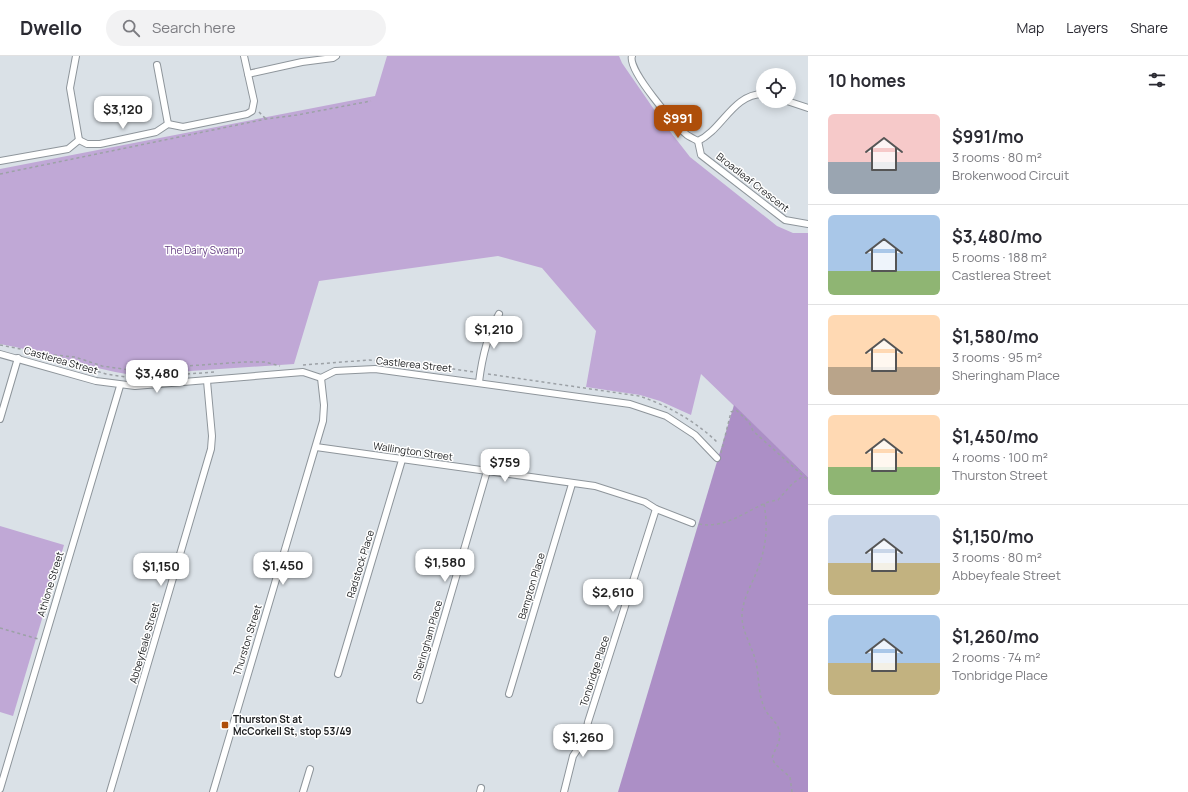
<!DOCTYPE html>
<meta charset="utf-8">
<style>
body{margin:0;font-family:Manrope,sans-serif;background:#f2f2f3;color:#2b2b33;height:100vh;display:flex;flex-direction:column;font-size:15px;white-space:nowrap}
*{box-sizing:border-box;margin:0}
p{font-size:13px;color:#7c7c81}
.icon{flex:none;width:22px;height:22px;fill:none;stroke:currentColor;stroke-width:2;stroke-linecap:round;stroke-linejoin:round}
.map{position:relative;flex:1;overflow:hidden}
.panel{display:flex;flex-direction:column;background:#fff;width:380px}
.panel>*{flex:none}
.controls{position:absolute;left:756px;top:12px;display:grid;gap:8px}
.controls a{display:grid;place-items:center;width:40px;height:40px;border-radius:50%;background:#fff;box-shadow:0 2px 10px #0003;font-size:20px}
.price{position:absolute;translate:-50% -34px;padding:0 9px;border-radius:8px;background:#fff;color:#222;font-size:13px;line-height:26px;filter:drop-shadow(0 1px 2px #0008)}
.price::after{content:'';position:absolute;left:50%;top:24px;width:12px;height:9px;margin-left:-6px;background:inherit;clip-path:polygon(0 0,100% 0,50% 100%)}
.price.current{background:#ae4e0a;color:#fff}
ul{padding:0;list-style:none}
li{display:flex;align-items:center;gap:12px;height:100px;padding:0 20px}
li+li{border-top:1px solid #e1e1e2}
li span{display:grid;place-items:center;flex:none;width:112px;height:80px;border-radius:6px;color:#555}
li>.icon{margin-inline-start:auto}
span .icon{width:48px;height:48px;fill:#fffc;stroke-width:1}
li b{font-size:17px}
h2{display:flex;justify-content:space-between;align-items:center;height:48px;padding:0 20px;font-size:17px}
header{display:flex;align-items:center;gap:24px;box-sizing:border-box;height:56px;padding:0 20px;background:#fff;border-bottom:1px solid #e1e1e2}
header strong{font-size:19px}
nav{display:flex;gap:22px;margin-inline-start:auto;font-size:14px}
.search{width:280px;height:36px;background:#f2f2f3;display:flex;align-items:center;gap:10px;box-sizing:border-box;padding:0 14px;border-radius:22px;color:#7c7c81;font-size:15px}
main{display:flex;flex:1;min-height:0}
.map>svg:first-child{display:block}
.green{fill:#c0a8d6}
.forest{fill:#ac8fc6}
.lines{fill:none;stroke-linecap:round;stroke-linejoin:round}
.street-casing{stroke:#8e959b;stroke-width:8}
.path{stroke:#9ca1a6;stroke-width:1.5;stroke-dasharray:3 3;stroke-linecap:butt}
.street{stroke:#fff;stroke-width:6}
.poi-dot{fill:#ae4e0a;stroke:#fff;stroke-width:1.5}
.labels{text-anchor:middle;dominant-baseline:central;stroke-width:3;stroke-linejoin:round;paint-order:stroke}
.street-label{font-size:10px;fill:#1b1d1f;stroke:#fff}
.park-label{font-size:10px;fill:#653e83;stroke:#fff}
.poi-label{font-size:10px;font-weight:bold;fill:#1b1d1f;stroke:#fff;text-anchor:start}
</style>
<header>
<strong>Dwello</strong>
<div class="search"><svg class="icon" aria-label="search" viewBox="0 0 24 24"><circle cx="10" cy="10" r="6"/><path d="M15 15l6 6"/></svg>Search here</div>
<nav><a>Map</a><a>Layers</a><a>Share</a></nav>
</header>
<main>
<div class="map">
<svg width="808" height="736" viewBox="0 0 808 736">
<rect width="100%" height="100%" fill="#dae1e7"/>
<!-- green -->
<g class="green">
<path d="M387,0H619L622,7L662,65L690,101L777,170L793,177H808V421L701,318L691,359L660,345L640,339L586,331L596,275L542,212L498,200L319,225L294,308L132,319C87,312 45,296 0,288V113L375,40Z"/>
<polygon points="0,470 64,489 13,660 0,656"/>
</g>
<!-- forest -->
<polygon class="forest" points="734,349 808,421 808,736 618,736"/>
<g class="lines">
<defs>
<g id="street">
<polyline points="76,0 70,32 79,84"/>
<path d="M632,0C627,14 675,69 687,79C690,81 694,83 698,85C722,74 733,38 763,38"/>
<polyline points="157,9 168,68"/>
<polyline points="248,18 302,6 333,2 336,0"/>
<polyline points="787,45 808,52"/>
<polyline points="698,85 701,99 785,164 808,168"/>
<polyline points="0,105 68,93 79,84 87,88 100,88 156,76 168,68 183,71 247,58 252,55 254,45 244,0"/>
<polyline points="0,298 96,325 135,330 303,316 321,322 335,315 375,313 630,348 666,360 695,379 717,402"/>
<path d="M479,326C482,302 487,279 499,258"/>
<polyline points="0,363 18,302"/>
<polyline points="316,391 595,430 645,446 656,453 692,467"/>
<polyline points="338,618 402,404"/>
<polyline points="509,638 572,428"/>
<polyline points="420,644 487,415"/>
<polyline points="0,733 120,330"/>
<polyline points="110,736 211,393 212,380 207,325"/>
<polyline points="213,736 323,365 324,349 321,322"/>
<polyline points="303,736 310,713"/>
<polyline points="480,736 481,732"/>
<polyline points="564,736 573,700 585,682 588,666 656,453"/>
</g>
</defs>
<!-- street casing -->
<use href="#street" class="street-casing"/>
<!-- path -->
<g class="path">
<polyline points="259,56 266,63"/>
<polyline points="0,118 266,63 297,59 371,45"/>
<polyline points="0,289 52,299 60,304 106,318 132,322 215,316"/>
<polyline points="54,299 75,301 102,310 130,314 244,306 265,306 280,310"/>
<polyline points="303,309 369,304 405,306 474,316"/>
<path d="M488,318L639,340C667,349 697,366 718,387"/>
<polyline points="721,397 731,356 736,354 749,366 753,375 808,424"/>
<path d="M764,448C769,475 765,497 754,522C749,533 742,547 742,560C742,576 752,590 756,606C759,620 758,637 764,651C767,660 777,665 779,674C782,685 775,692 772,702L775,708L790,721L792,736"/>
<path d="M699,468C725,473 744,456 766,447C769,445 774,445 778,444L792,428L803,420"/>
<polyline points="0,572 38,583"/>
</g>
<!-- street -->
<use href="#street" class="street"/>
</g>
<!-- markers -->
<rect class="poi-dot" x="221" y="665" width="8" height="8" rx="2"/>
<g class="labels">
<!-- street labels -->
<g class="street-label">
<text transform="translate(753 126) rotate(38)">Broadleaf Crescent</text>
<text transform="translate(61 304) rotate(16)">Castlerea Street</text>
<text transform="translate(414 308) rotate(6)">Castlerea Street</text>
<text transform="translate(413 395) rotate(8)">Wallington Street</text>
<text transform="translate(360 508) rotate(-73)">Radstock Place</text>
<text transform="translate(50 528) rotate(-73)">Athlone Street</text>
<text transform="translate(531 530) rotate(-73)">Bampton Place</text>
<text transform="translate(247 584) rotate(-73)">Thurston Street</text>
<text transform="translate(427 584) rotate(-74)">Sheringham Place</text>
<text transform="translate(144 587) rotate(-74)">Abbeyfeale Street</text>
<text transform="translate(594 615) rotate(-72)">Tonbridge Place</text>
</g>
<!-- park labels -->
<g class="park-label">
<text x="204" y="194">The Dairy Swamp</text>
</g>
<!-- poi labels -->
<g class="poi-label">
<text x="233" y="663">Thurston St at<tspan x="233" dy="12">McCorkell St, stop 53/49</tspan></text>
</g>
</g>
</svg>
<div class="controls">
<a><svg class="icon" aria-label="locate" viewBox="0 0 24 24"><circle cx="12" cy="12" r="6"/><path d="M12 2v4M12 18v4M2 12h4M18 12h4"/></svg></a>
</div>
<b class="price" style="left:123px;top:74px">$3,120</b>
<b class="price current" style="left:678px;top:83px">$991</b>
<b class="price" style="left:494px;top:294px">$1,210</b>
<b class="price" style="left:157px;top:338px">$3,480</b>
<b class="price" style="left:505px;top:427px">$759</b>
<b class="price" style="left:445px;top:527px">$1,580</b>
<b class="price" style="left:283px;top:530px">$1,450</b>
<b class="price" style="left:161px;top:531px">$1,150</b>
<b class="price" style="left:613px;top:557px">$2,610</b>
<b class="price" style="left:583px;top:702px">$1,260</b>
</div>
<section class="panel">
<h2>10 homes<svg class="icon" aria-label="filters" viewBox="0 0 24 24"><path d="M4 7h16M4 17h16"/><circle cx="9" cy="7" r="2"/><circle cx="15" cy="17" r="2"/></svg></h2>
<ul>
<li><span style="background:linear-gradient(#f6c9c9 60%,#9aa5b1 0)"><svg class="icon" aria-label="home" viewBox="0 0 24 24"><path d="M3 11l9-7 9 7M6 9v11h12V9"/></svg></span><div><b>$991/mo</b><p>3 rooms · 80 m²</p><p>Brokenwood Circuit</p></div></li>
<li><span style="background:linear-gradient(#a9c7e8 70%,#8fb573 0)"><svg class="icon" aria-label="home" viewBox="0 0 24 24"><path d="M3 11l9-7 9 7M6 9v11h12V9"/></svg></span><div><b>$3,480/mo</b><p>5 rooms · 188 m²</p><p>Castlerea Street</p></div></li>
<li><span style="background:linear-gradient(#ffd9b3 65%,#b9a48a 0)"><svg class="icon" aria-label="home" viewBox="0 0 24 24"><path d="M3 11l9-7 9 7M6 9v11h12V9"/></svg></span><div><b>$1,580/mo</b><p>3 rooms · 95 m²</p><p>Sheringham Place</p></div></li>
<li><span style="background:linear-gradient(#ffd9b3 65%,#8fb573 0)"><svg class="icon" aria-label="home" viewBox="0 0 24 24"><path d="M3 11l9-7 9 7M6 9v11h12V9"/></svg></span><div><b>$1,450/mo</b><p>4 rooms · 100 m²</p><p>Thurston Street</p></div></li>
<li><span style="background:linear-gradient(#c9d6e8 60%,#c2b280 0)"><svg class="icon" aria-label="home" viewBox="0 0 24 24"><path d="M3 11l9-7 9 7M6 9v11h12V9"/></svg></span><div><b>$1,150/mo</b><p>3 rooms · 80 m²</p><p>Abbeyfeale Street</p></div></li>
<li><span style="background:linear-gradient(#a9c7e8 60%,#c2b280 0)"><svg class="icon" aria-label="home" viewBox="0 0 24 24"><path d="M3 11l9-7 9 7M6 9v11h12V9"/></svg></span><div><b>$1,260/mo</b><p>2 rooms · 74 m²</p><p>Tonbridge Place</p></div></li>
</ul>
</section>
</main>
